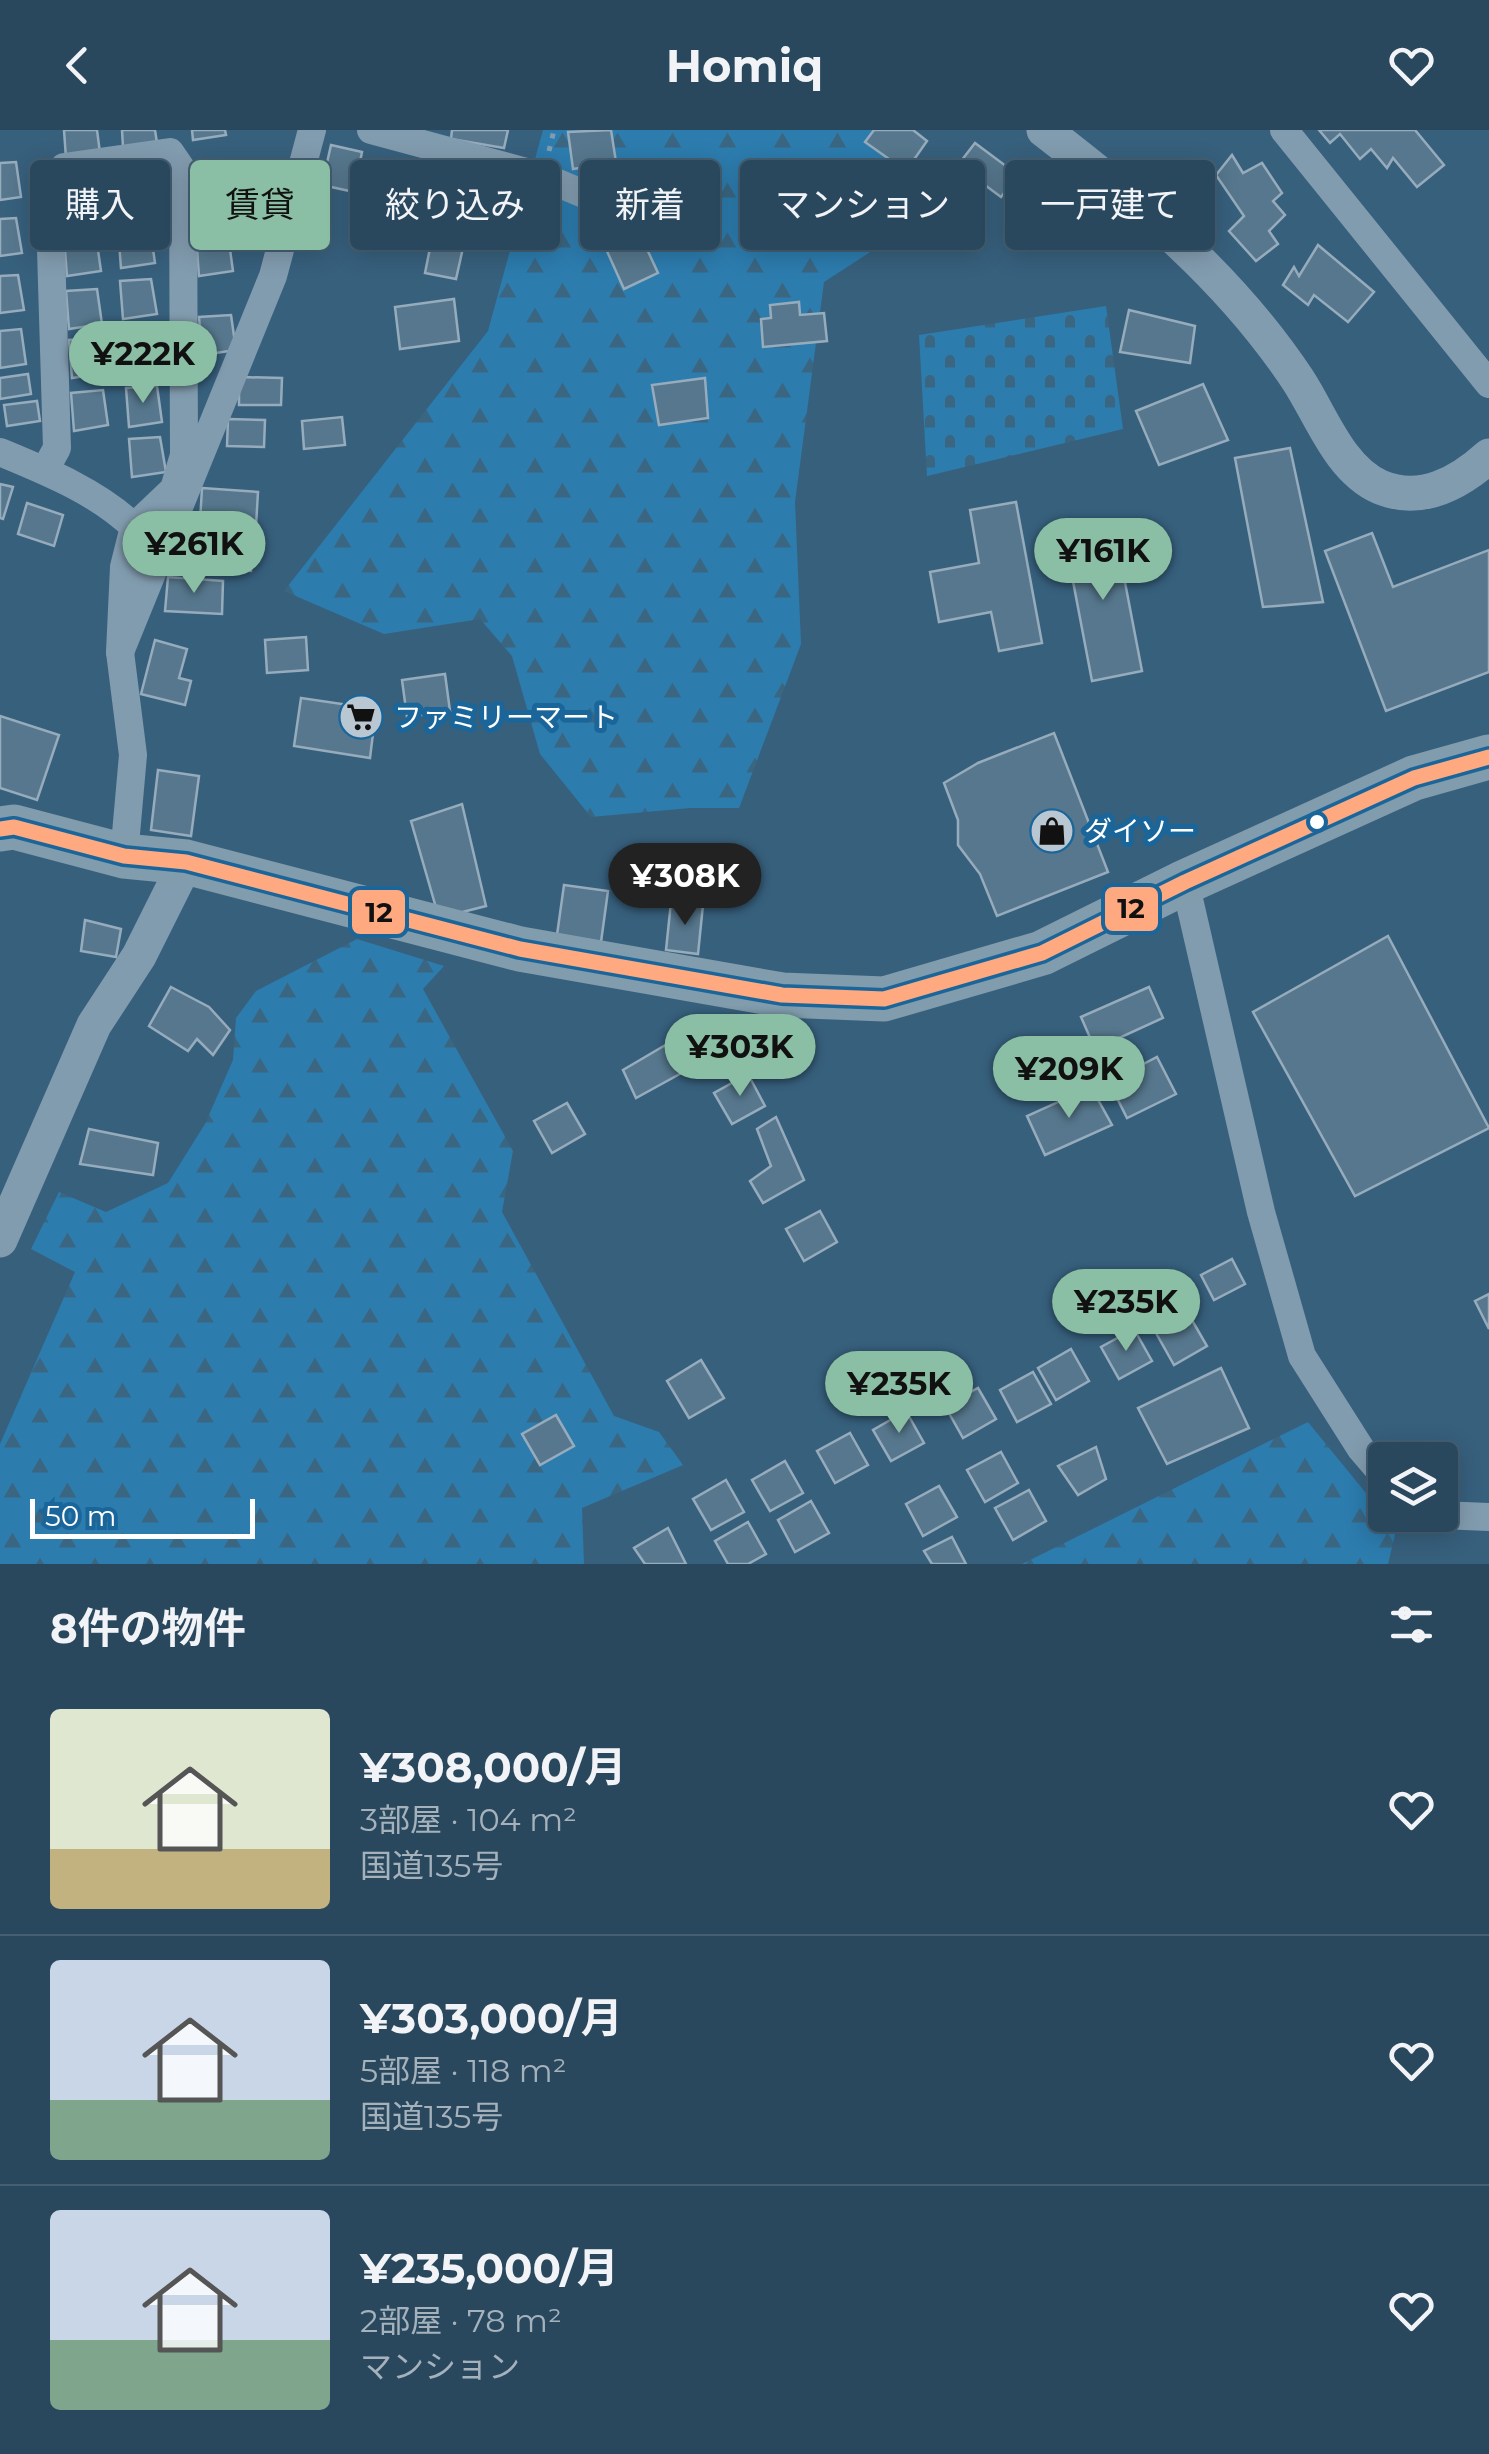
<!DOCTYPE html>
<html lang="ja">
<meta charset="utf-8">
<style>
body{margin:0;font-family:Montserrat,"Noto Sans JP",sans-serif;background:#355267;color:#f1f3f6;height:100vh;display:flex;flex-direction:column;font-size:38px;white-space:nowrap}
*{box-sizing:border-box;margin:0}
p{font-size:32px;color:#a5b2bc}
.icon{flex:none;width:55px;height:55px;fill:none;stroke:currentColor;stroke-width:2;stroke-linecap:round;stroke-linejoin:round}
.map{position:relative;height:1434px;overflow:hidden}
.side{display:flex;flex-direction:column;background:#29485e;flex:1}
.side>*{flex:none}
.top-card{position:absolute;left:30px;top:30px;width:1430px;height:90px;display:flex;gap:20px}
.tools{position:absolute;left:1368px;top:1312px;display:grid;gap:20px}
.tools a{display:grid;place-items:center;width:90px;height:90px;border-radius:10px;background:#29485e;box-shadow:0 5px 25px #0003,0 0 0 2px #456073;font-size:50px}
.scale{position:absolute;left:30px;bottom:25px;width:225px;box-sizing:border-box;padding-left:10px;border:5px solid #fff;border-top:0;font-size:28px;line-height:35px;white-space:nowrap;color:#fff;-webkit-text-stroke:8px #1a669a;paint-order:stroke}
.price{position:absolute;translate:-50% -85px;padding:0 22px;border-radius:35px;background:#8abfa5;color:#111;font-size:32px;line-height:65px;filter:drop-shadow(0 2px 5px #0008)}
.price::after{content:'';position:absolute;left:50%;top:60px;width:30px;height:22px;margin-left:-15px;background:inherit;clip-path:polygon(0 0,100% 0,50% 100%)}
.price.active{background:#222;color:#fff}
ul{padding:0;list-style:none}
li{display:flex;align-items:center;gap:30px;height:250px;padding:0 50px}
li+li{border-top:2px solid #456073}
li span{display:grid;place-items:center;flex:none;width:280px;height:200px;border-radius:10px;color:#555}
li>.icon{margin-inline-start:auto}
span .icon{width:120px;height:120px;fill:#fffc;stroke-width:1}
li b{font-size:42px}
h2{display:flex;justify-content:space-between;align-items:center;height:120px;padding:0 50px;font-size:42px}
.tag{padding:0 35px;border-radius:10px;background:#29485e;box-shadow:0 5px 25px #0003,0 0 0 2px #456073;font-size:35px;line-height:90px}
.tag.active{background:#8abfa5;color:#111}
header{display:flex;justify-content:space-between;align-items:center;height:130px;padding:0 50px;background:#29485e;font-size:45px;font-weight:700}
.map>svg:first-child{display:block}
.forest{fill:url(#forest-firs)}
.cemetery{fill:url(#cemetery-stones)}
.building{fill:#56778d;stroke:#96acbc;stroke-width:2.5}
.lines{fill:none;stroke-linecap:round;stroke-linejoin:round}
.path{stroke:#829caf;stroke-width:5;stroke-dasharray:5 8;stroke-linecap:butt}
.minor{stroke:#829caf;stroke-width:28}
.tertiary{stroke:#829caf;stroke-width:35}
.trunk{stroke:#809cad;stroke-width:45}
.bus-1-casing{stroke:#1a669a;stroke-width:22}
.bus-1{stroke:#ffa980;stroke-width:15}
.bus-dot{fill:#fff;stroke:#1a669a;stroke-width:4}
.labels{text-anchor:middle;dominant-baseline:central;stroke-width:10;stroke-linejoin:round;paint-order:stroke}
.poi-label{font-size:28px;fill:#fff;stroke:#1a669a;text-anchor:start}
.line-badge{stroke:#1a669a;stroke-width:4}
.pale-badge-label{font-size:28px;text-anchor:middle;font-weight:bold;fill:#111}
</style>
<header><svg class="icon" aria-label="back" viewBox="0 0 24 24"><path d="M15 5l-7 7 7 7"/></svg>Homiq<svg class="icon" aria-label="heart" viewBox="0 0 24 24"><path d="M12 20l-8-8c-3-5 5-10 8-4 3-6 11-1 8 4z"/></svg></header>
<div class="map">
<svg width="1489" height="1434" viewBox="0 0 1489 1434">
<defs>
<pattern id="forest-firs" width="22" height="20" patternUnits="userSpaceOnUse" patternTransform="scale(2.5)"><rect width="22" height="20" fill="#2c7cae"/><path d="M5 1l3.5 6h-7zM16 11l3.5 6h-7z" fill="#3a6682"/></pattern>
<pattern id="cemetery-stones" width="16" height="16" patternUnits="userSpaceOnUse" patternTransform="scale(2.5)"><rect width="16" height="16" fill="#2c7cae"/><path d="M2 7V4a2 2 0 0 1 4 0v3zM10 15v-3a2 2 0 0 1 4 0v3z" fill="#3a6682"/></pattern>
</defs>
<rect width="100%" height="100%" fill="#37607d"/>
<!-- forest -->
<g class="forest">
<polygon points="543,0 898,0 901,102 824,152 795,372 801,514 739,678 690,678 591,687 540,624 512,526 480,489 384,504 284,461 488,201"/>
<polygon points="357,809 444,836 423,859 513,1021 502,1082 614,1286 659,1302 683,1335 582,1378 584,1434 0,1434 0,1314 75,1142 31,1119 59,1062 106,1082 168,1053 205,994 233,930 236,888 256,861"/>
<polygon points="1308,1292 1396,1400 1388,1434 1022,1434"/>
</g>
<!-- cemetery -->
<polygon class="cemetery" points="1106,176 1123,299 927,346 919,205"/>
<!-- building -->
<g class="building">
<polygon points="64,0 97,0 100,23 66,28"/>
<polygon points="122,0 155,0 157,13 123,17"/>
<polygon points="192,0 225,0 226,5 193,10"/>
<polygon points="452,0 508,0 504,18 451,9"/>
<polygon points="611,0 616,32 573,39 568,2"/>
<polygon points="874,0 913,0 927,11 906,41 865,12"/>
<polygon points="1319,0 1415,0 1444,35 1417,57 1393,28 1387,38 1371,19 1360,29 1340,4 1330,13"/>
<polygon points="975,13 1018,45 1001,67 958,35"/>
<polygon points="331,15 362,22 354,62 322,55"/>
<polygon points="1232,25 1243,43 1262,33 1282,63 1273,71 1285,85 1269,101 1278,114 1256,131 1229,101 1244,86 1216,45"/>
<polygon points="16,32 21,67 0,70 0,33"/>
<polygon points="669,34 675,71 632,77 626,40"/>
<polygon points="449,35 481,42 473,82 441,75"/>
<polygon points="864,39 922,74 908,97 850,62"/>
<polygon points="148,43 153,78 118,83 116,45"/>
<polygon points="282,43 287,79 253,84 250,45"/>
<polygon points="229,47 234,82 200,87 197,49"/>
<polygon points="99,49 104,84 70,89 68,51"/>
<polygon points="16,88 22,123 0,126 0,89"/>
<polygon points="150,98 155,133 121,138 118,100"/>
<polygon points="433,103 465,109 456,149 425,143"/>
<polygon points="640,104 658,143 624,159 606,119"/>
<polygon points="228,105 233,141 199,146 196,107"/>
<polygon points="96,106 101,141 67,146 64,108"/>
<polygon points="1318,115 1374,162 1348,192 1314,165 1308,175 1283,155 1294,137 1299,146"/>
<polygon points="18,145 24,180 0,183 0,146"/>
<polygon points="151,149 157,184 123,189 120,151"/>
<polygon points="97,159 102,194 69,199 66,161"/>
<polygon points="454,169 459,211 400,219 395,177"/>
<polygon points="799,172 800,185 824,183 827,211 763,217 761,189 771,188 770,175"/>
<polygon points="1129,180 1195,196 1190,233 1120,222"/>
<polygon points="231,185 236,220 202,225 199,187"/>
<polygon points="21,199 26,234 0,238 0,201"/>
<polygon points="159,205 164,240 130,245 127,207"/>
<polygon points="101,208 106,243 72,248 69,210"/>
<polygon points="28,244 31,264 0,269 0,248"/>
<polygon points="239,247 282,248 281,275 239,275"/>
<polygon points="705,248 708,288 659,295 652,255"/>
<polygon points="1203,254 1228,310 1159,335 1136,281"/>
<polygon points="157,256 162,292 129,297 126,258"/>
<polygon points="103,260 108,295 74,301 71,263"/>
<polygon points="37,271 40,291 7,296 4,275"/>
<polygon points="342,287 345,315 304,319 302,291"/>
<polygon points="228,289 265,290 264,317 227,316"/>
<polygon points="160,307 166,342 132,347 129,309"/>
<polygon points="1290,318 1323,472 1263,477 1235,328"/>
<polygon points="0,354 13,357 3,389 0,388"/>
<polygon points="202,358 258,362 256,396 200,392"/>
<polygon points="1016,372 1042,513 999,521 991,482 939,492 930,442 979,433 970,380"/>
<polygon points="27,373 63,385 54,416 18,404"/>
<polygon points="1114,395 1142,541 1092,551 1064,404"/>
<polygon points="1372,403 1393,457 1489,420 1489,542 1386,581 1325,421"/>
<polygon points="197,404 253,407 251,441 195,438"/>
<polygon points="168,447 223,451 222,484 165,481"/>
<polygon points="306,507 308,540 267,543 265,510"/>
<polygon points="155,510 187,519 179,548 191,551 185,575 141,564"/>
<polygon points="445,544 450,581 407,587 402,550"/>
<polygon points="301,568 376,579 370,628 294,616"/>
<polygon points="0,586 59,605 37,670 0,658"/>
<polygon points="1054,603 1108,742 997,786 980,744 958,715 958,690 944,653 978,633"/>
<polygon points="158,640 199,646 191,706 151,700"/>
<polygon points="462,674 486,776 439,788 411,691"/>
<polygon points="564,755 608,761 601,812 557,805"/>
<polygon points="671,772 703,775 698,824 666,820"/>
<polygon points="85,790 121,799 116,827 81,821"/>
<polygon points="1388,806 1489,998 1355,1066 1253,882"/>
<polygon points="171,857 209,877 230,900 213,925 197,909 188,921 149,896"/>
<polygon points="1149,857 1163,888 1095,919 1081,887"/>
<polygon points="674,910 687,940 636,968 623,940"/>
<polygon points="1157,927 1176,964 1127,988 1109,952"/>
<polygon points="748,944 765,976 732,994 714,963"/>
<polygon points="1091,957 1112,995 1045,1025 1027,986"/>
<polygon points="567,973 585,1004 552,1023 534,991"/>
<polygon points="776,987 804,1050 763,1073 750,1051 771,1036 757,999"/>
<polygon points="89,999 158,1013 153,1045 80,1034"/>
<polygon points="820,1081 837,1112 804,1131 786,1099"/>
<polygon points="1232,1129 1245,1154 1214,1170 1201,1145"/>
<polygon points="1171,1142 1189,1173 1156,1192 1138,1160"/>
<polygon points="1489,1164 1489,1199 1475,1171"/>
<polygon points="1189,1185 1207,1216 1174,1235 1156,1203"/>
<polygon points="1134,1199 1152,1231 1119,1249 1101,1217"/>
<polygon points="1071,1219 1089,1251 1056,1270 1038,1238"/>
<polygon points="701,1230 724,1268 689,1288 667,1251"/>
<polygon points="1221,1238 1249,1298 1167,1334 1138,1278"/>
<polygon points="1033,1242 1051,1274 1017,1292 1000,1260"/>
<polygon points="978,1258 996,1289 963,1308 945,1276"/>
<polygon points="906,1281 924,1313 891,1331 873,1300"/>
<polygon points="556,1285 574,1316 540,1335 522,1304"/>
<polygon points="850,1303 868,1335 835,1353 817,1321"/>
<polygon points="1096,1317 1106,1349 1078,1365 1058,1336"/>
<polygon points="1001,1322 1018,1353 985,1372 967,1340"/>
<polygon points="785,1331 803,1363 770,1381 752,1350"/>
<polygon points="726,1350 744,1382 711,1400 693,1369"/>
<polygon points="939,1356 957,1387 923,1406 906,1374"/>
<polygon points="1029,1360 1046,1391 1013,1410 995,1378"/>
<polygon points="811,1371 829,1403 795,1422 778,1390"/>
<polygon points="748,1392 766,1424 748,1434 728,1434 715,1411"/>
<polygon points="668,1398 686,1434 645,1434 634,1418"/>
<polygon points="952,1407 966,1434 932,1434 924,1421"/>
</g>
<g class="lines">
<!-- path -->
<polyline class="path" points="549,21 554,0"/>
<!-- minor -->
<g class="minor">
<polyline points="371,0 541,46 634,85"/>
<polyline points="1284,0 1489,254"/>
<path d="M0,322C46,341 98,362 134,397L124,437L120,522L133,625L124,726"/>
<polyline points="45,340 57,318 49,54 64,37 170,22 183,41 184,325 174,359 134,397"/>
<polyline points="120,522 273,146 312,0"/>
<polyline points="1185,752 1261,1082 1302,1226 1361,1319 1385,1347"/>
<polyline points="1440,1385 1489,1387"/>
</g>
<!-- tertiary -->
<g class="tertiary">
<path d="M1044,0C1141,75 1229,146 1298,250C1321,285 1339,339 1380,357C1421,374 1458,354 1489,326"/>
<polyline points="0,1110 94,895 139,826 186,732"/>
</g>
<!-- trunk -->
<polyline class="trunk" points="0,699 14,697 124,726 186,732 520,819 782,865 884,869 1042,823 1185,752 1414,648 1489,627"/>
<defs>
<polyline id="bus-1" points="0,699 14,697 124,726 186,732 520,819 782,865 884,869 1042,823 1185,752 1414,648 1489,627"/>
</defs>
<!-- bus-1 casing -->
<use href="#bus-1" class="bus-1-casing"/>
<!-- bus-1 -->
<use href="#bus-1" class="bus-1"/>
</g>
<!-- icons -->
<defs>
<symbol id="supermarket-disc" viewBox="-11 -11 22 22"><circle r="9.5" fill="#b9c7d2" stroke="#1a669a"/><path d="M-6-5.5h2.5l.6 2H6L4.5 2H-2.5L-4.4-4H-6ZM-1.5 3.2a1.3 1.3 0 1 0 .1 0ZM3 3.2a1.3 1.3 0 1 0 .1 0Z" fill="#111"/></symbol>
<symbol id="shop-disc" viewBox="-11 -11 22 22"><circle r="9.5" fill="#b9c7d2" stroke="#1a669a"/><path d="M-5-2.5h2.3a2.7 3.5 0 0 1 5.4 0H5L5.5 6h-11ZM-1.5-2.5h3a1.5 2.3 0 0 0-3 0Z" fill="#111"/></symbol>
</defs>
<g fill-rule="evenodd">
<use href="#supermarket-disc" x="336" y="562" width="50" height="50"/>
<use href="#shop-disc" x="1027" y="676" width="50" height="50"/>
</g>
<!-- markers -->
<circle class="bus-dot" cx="1317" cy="692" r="9"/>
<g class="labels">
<!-- poi labels -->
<g class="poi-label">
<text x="394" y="587">ファミリーマート</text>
<text x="1084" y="701">ダイソー</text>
</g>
</g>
<g class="line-badge">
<rect x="1103" y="755" width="57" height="48" rx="10" fill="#ffa980"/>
<rect x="350" y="758" width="57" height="48" rx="10" fill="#ffa980"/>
</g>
<g class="pale-badge-label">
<text x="1131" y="788">12</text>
<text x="379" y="792">12</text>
</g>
</svg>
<div class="tools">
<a><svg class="icon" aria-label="layers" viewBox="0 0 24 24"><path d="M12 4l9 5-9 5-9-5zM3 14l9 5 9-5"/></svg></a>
</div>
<div class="scale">50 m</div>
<b class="price" style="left:143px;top:276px">¥222K</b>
<b class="price" style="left:194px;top:466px">¥261K</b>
<b class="price" style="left:1103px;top:473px">¥161K</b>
<b class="price active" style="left:685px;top:798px">¥308K</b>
<b class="price" style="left:740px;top:969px">¥303K</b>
<b class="price" style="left:1069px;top:991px">¥209K</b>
<b class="price" style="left:1126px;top:1224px">¥235K</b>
<b class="price" style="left:899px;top:1306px">¥235K</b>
<div class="top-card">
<a class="tag">購入</a>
<a class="tag active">賃貸</a>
<a class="tag">絞り込み</a>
<a class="tag">新着</a>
<a class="tag">マンション</a>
<a class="tag">一戸建て</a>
</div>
</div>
<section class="side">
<h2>8件の物件<svg class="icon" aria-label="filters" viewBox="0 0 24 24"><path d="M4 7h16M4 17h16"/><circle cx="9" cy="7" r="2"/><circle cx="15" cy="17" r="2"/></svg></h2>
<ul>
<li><span style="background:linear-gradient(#dfe7d0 70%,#c2b280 0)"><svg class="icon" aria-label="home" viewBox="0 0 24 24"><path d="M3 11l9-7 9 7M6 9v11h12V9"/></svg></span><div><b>¥308,000/月</b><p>3部屋 · 104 m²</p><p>国道135号</p></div><svg class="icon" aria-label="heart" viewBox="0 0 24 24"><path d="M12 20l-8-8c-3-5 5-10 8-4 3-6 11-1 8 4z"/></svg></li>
<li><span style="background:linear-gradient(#c9d6e8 70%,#7fa58c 0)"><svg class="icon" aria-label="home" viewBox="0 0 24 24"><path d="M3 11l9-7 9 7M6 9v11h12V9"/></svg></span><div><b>¥303,000/月</b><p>5部屋 · 118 m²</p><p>国道135号</p></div><svg class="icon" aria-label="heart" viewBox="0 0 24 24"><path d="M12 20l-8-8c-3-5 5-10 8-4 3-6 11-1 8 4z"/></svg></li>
<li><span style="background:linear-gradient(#c9d6e8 65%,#7fa58c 0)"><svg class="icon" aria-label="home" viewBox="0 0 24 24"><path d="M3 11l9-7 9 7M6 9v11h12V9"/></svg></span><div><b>¥235,000/月</b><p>2部屋 · 78 m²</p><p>マンション</p></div><svg class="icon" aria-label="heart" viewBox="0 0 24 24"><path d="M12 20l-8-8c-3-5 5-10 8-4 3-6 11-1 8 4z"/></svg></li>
</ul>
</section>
